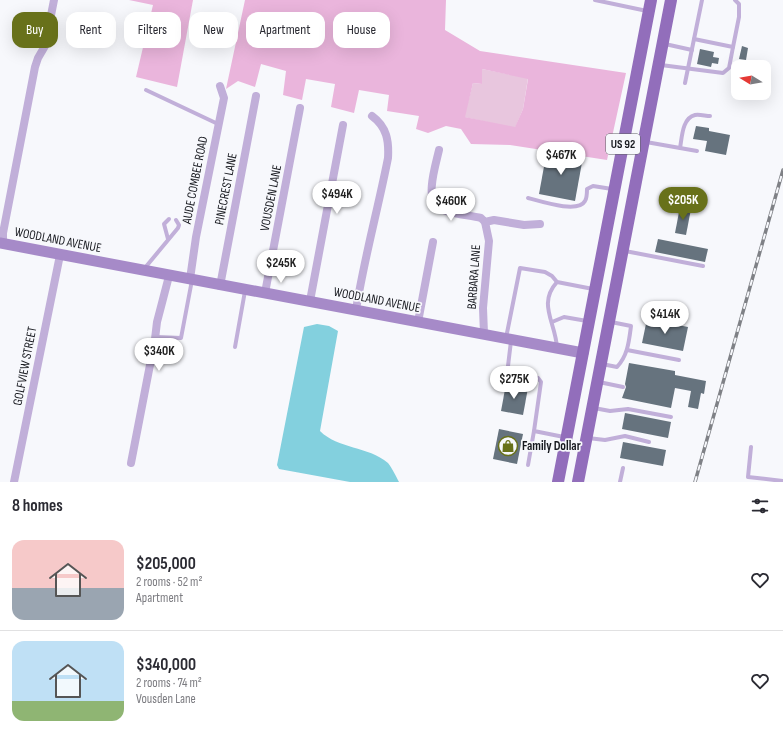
<!DOCTYPE html>
<meta charset="utf-8">
<style>
body{margin:0;font-family:"Sofia Sans Condensed",sans-serif;background:#f2f2f3;color:#2b2b33;height:100vh;display:flex;flex-direction:column;font-size:15px;white-space:nowrap}
*{box-sizing:border-box;margin:0}
p{font-size:13px;color:#7c7c81}
.icon{flex:none;width:22px;height:22px;fill:none;stroke:currentColor;stroke-width:2;stroke-linecap:round;stroke-linejoin:round}
.map{position:relative;height:482px;overflow:hidden}
.drawer{display:flex;flex-direction:column;background:#fff;flex:1}
.drawer>*{flex:none}
.guide{position:absolute;left:12px;top:12px;width:400px;height:36px;display:flex;gap:8px}
.needle{width:26px;rotate:281deg}
.fabs{position:absolute;left:731px;top:60px;display:grid;gap:8px}
.fabs a{display:grid;place-items:center;width:40px;height:40px;border-radius:8px;background:#fff;box-shadow:0 4px 16px #0002;font-size:20px}
.price{position:absolute;translate:-50% -34px;padding:0 9px;border-radius:14px;background:#fff;color:#222;font-size:13px;line-height:26px;filter:drop-shadow(0 1px 2px #0008)}
.price::after{content:'';position:absolute;left:50%;top:24px;width:12px;height:9px;margin-left:-6px;background:inherit;clip-path:polygon(0 0,100% 0,50% 100%)}
.price.current{background:#68711a;color:#fff}
ul{padding:0;list-style:none}
li{display:flex;align-items:center;gap:12px;height:100px;padding:0 12px}
li+li{border-top:1px solid #e1e1e2}
li span{display:grid;place-items:center;flex:none;width:112px;height:80px;border-radius:12px;color:#555}
li>.icon{margin-inline-start:auto}
span .icon{width:48px;height:48px;fill:#fffc;stroke-width:1}
li b{font-size:17px}
h2{display:flex;justify-content:space-between;align-items:center;height:48px;padding:0 12px;font-size:17px}
.tag{padding:0 14px;border-radius:12px;background:#fff;box-shadow:0 4px 16px #0002;font-size:14px;line-height:36px}
.tag.current{background:#68711a;color:#fff}
.map>svg:first-child{display:block}
.green{fill:#e8c6de}
.forest{fill:#eab5dc;fill-rule:evenodd}
.water{fill:#83d0de}
.building{fill:#66737e}
.lines{fill:none;stroke-linecap:round;stroke-linejoin:round}
.lane{stroke:#c1afd9;stroke-width:4}
.street{stroke:#c1afd9;stroke-width:8}
.secondary{stroke:#a68ac8;stroke-width:11}
.primary{stroke:#926ebb;stroke-width:12}
.rail-casing{stroke:#7f8186;stroke-width:3.5}
.rail{stroke:#f7f8fc;stroke-width:2;stroke-dasharray:6;stroke-linecap:butt}
.labels{text-anchor:middle;dominant-baseline:central;stroke-width:3.5;stroke-linejoin:round;paint-order:stroke}
.shield{fill:#f7f8fc;stroke:#5a5c61;stroke-width:1}
.shield-label{font-size:12px;font-weight:bold;fill:#17191f}
.street-label{font-size:13px;fill:#17191f;stroke:#f7f8fc}
.poi-label{font-size:13px;font-weight:bold;fill:#17191f;stroke:#f7f8fc;text-anchor:start}
</style>
<div class="map">
<svg width="783" height="482" viewBox="0 0 783 482">
<rect width="100%" height="100%" fill="#f7f8fc"/>
<!-- green -->
<polygon class="green" points="482,69 528,78 523,109 515,128 464,117 473,83 482,84"/>
<!-- forest -->
<g class="forest">
<polygon points="129,0 193,0 177,87 136,77 153,5"/>
<path d="M245,0H446L445,30L480,51L626,73L607,160L510,145L471,144L461,129L446,126L428,133L416,129L419,116L387,111L389,95L359,90L354,113L331,107L335,84L306,79L302,100L283,95L286,71L261,64L255,87L238,81L226,89ZM482,69L528,79L523,109L515,127L465,117L473,83L482,84Z"/>
</g>
<!-- water -->
<path class="water" d="M317,324L329,326L338,331L320,431C338,449 368,446 388,463C392,468 396,476 399,482H350L279,469L277,465L304,327Z"/>
<!-- building -->
<g class="building">
<polygon points="742,46 748,48 746,60 739,59"/>
<polygon points="700,49 714,52 713,57 719,58 718,64 712,63 711,67 697,64"/>
<polygon points="696,126 709,128 709,131 730,135 726,155 705,151 707,141 693,139"/>
<polygon points="547,150 583,157 575,201 539,194"/>
<polygon points="680,207 691,209 686,235 675,233"/>
<polygon points="658,239 708,249 705,262 655,252"/>
<polygon points="647,319 688,327 683,351 642,343"/>
<polygon points="629,363 675,371 675,375 706,381 704,394 701,393 698,409 688,407 691,391 675,388 671,408 622,398 626,387 625,384"/>
<polygon points="506,384 528,388 523,415 501,411"/>
<polygon points="625,413 671,422 668,438 622,429"/>
<polygon points="499,429 523,434 517,464 493,459"/>
<polygon points="623,442 666,450 663,466 620,458"/>
</g>
<g class="lines">
<!-- lane -->
<g class="lane">
<polyline points="595,0 647,11"/>
<polyline points="665,44 692,50"/>
<polyline points="733,47 739,17 739,4 735,0"/>
<polyline points="661,65 723,73 729,68 733,47 694,39"/>
<polyline points="685,83 702,0"/>
<polyline points="146,90 218,124"/>
<polyline points="646,142 697,151"/>
<path d="M680,148C682,138 682,118 695,115C699,114 706,116 710,116"/>
<path d="M528,198C540,201 578,214 585,201C587,198 587,193 587,189L593,186L612,189"/>
<polyline points="168,239 164,224 169,219"/>
<polyline points="625,251 703,266"/>
<polyline points="144,269 178,228 179,225 176,220"/>
<path d="M557,282C537,304 556,323 557,348"/>
<polyline points="552,322 564,317 587,321"/>
<polyline points="156,337 181,338 192,280"/>
<polyline points="506,338 520,268 545,272 552,276 557,282 593,289"/>
<polyline points="511,341 508,366 510,371 538,378 541,382 534,431 564,437"/>
<polyline points="235,347 245,291"/>
<polyline points="627,350 679,360"/>
<path d="M602,364L617,367C628,355 629,341 631,326L611,322"/>
<polyline points="599,382 623,387"/>
<polyline points="594,408 610,411 628,409 671,417"/>
<polyline points="588,438 605,440 625,436 649,442"/>
<polyline points="751,447 748,477 783,481"/>
<polyline points="528,465 534,431"/>
<polyline points="620,482 623,468"/>
</g>
<!-- street -->
<g class="street">
<path d="M439,150C436,164 424,200 439,208C448,214 469,215 481,218L485,222L494,220L524,225L540,224"/>
<polyline points="3,244 3,233 35,67 38,58 45,46 54,0"/>
<polyline points="190,279 196,237 224,98 220,86"/>
<polyline points="220,286 256,96"/>
<polyline points="265,293 300,108"/>
<polyline points="310,301 343,125"/>
<path d="M356,310C364,259 378,209 388,158C389,141 387,127 372,116"/>
<polyline points="418,322 433,242"/>
<polyline points="484,334 483,308 489,241 485,222"/>
<polyline points="131,463 155,339 157,322 169,276"/>
<polyline points="14,482 60,255"/>
</g>
<!-- secondary -->
<polyline class="secondary" points="0,243 583,353"/>
<!-- primary -->
<g class="primary">
<polyline points="558,482 651,0"/>
<polyline points="578,482 671,0"/>
</g>
<defs>
<polyline id="rail" points="695,482 783,170"/>
</defs>
<!-- rail casing -->
<use href="#rail" class="rail-casing"/>
<!-- rail -->
<use href="#rail" class="rail"/>
</g>
<!-- icons -->
<defs>
<symbol id="shop-ring" viewBox="-11 -11 22 22"><circle r="9.5" fill="#f7f8fc" stroke="#68711a" stroke-width="1.5"/><path d="M-5-2.5h2.3a2.7 3.5 0 0 1 5.4 0H5L5.5 6h-11ZM-1.5-2.5h3a1.5 2.3 0 0 0-3 0Z" fill="#68711a"/></symbol>
</defs>
<g fill-rule="evenodd">
<use href="#shop-ring" x="497" y="435" width="22" height="22"/>
</g>
<g class="labels">
<!-- shield labels -->
<rect class="shield" x="606" y="134" width="34" height="20" rx="3"/>
<g class="shield-label">
<text x="623" y="144">US 92</text>
</g>
<!-- street labels -->
<g class="street-label">
<text transform="translate(195 180) rotate(-79)">AUDE COMBEE ROAD</text>
<text transform="translate(226 189) rotate(-79)">PINECREST LANE</text>
<text transform="translate(271 198) rotate(-79)">VOUSDEN LANE</text>
<text transform="translate(58 240) rotate(11)">WOODLAND AVENUE</text>
<text transform="translate(474 277) rotate(-86)">BARBARA LANE</text>
<text transform="translate(377 300) rotate(11)">WOODLAND AVENUE</text>
<text transform="translate(25 366) rotate(-79)">GOLFVIEW STREET</text>
</g>
<!-- poi labels -->
<g class="poi-label">
<text x="522" y="446">Family Dollar</text>
</g>
</g>
</svg>
<div class="fabs">
<a><svg class="needle" viewBox="-14 -14 28 28"><path d="M0-13l5 13h-10z" fill="#e53935"/><path d="M0 13l5-13h-10z" fill="#7c7c81"/></svg></a>
</div>
<b class="price" style="left:561px;top:176px">$467K</b>
<b class="price" style="left:337px;top:215px">$494K</b>
<b class="price current" style="left:683px;top:221px">$205K</b>
<b class="price" style="left:451px;top:222px">$460K</b>
<b class="price" style="left:281px;top:284px">$245K</b>
<b class="price" style="left:665px;top:335px">$414K</b>
<b class="price" style="left:159px;top:372px">$340K</b>
<b class="price" style="left:514px;top:400px">$275K</b>
<div class="guide">
<a class="tag current">Buy</a>
<a class="tag">Rent</a>
<a class="tag">Filters</a>
<a class="tag">New</a>
<a class="tag">Apartment</a>
<a class="tag">House</a>
</div>
</div>
<section class="drawer">
<h2>8 homes<svg class="icon" aria-label="filters" viewBox="0 0 24 24"><path d="M4 7h16M4 17h16"/><circle cx="9" cy="7" r="2"/><circle cx="15" cy="17" r="2"/></svg></h2>
<ul>
<li><span style="background:linear-gradient(#f6c9c9 60%,#9aa5b1 0)"><svg class="icon" aria-label="home" viewBox="0 0 24 24"><path d="M3 11l9-7 9 7M6 9v11h12V9"/></svg></span><div><b>$205,000</b><p>2 rooms · 52 m²</p><p>Apartment</p></div><svg class="icon" aria-label="heart" viewBox="0 0 24 24"><path d="M12 20l-8-8c-3-5 5-10 8-4 3-6 11-1 8 4z"/></svg></li>
<li><span style="background:linear-gradient(#bfe0f5 75%,#8fb573 0)"><svg class="icon" aria-label="home" viewBox="0 0 24 24"><path d="M3 11l9-7 9 7M6 9v11h12V9"/></svg></span><div><b>$340,000</b><p>2 rooms · 74 m²</p><p>Vousden Lane</p></div><svg class="icon" aria-label="heart" viewBox="0 0 24 24"><path d="M12 20l-8-8c-3-5 5-10 8-4 3-6 11-1 8 4z"/></svg></li>
</ul>
</section>
